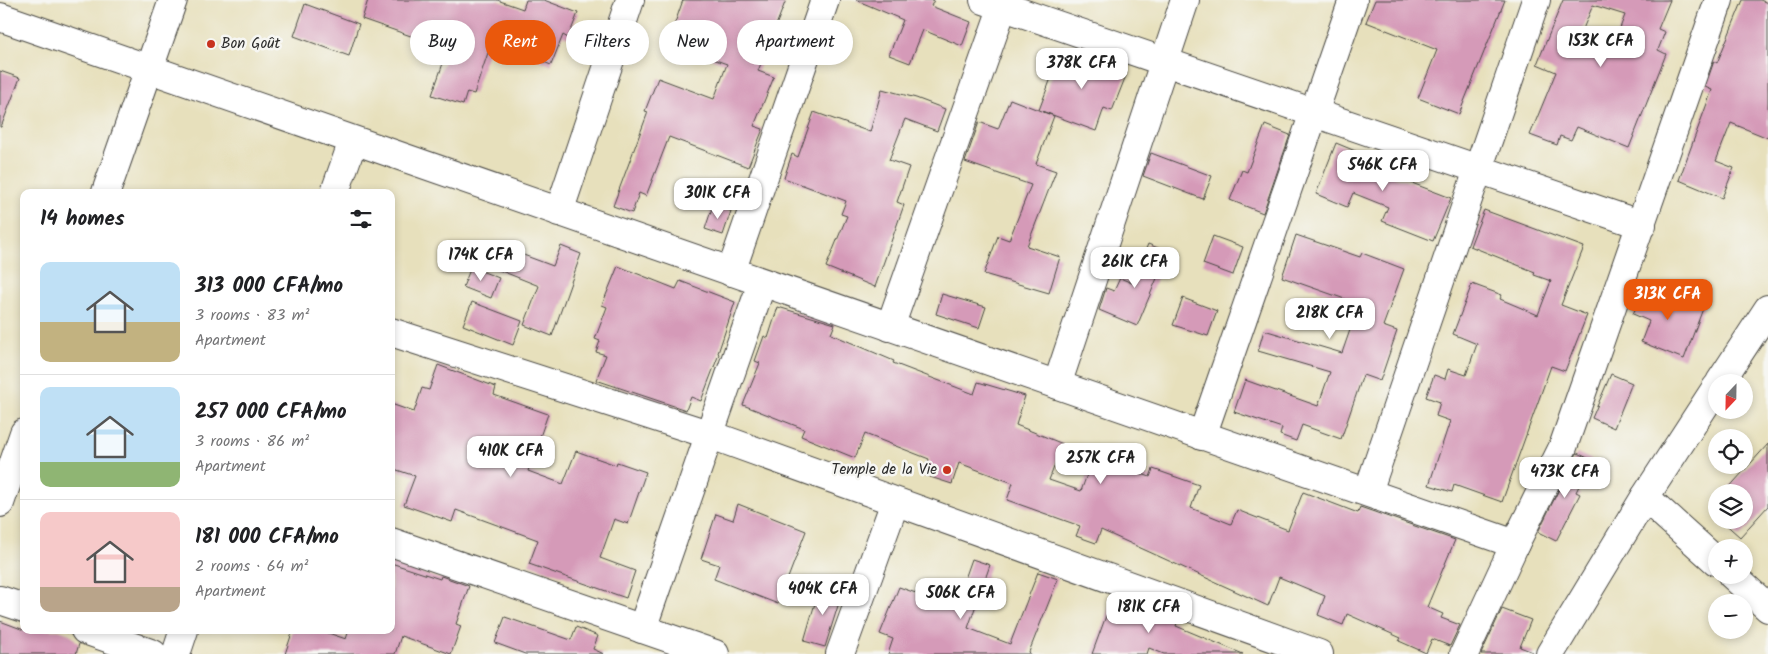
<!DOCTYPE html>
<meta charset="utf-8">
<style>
body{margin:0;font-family:Kalam,sans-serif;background:#f2f2f2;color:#202124;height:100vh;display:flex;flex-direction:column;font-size:19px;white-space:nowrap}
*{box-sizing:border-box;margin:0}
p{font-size:16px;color:#757577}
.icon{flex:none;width:28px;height:28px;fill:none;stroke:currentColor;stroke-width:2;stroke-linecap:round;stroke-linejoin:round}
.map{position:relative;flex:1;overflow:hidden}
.sheet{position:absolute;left:20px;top:189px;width:375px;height:445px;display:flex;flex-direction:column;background:#fff;border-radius:10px;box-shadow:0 2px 8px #0003}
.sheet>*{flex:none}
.guide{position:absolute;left:410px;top:20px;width:475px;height:45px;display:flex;gap:10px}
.needle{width:32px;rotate:202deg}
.tools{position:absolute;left:1708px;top:374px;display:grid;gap:10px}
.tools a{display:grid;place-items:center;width:45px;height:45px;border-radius:50%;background:#fff;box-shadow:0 2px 8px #0003;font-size:25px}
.price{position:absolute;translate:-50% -42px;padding:0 11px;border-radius:10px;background:#fff;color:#222;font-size:16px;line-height:32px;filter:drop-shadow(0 1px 2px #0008)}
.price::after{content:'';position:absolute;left:50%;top:30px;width:15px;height:11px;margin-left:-8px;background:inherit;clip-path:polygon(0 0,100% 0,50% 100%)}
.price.on{background:#ea580c;color:#fff}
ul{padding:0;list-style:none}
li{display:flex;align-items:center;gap:15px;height:125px;padding:0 20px}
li+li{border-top:1px solid #e0e0e0}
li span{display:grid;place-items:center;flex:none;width:140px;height:100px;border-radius:10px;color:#555}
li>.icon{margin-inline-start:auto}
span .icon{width:60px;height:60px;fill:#fffc;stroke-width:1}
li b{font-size:21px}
h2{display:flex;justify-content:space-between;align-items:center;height:60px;padding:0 20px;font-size:21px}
.tag{padding:0 18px;border-radius:22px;background:#fff;box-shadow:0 2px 8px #0003;font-size:18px;line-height:45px}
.tag.on{background:#ea580c;color:#fff}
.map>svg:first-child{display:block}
.building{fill:#d59ab8;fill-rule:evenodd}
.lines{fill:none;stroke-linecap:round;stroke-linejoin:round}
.minor-casing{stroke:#474641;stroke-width:30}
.minor{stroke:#fff;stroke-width:28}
.poi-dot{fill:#c8321e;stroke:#f6f6f2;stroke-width:2}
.labels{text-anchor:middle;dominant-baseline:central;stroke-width:5;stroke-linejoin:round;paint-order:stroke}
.poi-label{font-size:15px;fill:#2b2b2b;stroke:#f6f6f2;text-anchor:start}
</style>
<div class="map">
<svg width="1768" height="654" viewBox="0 0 1768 654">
<rect width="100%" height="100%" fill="#f6f6f2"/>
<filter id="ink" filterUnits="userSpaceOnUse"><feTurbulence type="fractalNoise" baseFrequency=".02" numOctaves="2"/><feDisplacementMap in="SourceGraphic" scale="10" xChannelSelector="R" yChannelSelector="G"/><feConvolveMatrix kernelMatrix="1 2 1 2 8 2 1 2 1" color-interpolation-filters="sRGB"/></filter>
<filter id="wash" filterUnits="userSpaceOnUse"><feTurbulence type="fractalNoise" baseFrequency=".0096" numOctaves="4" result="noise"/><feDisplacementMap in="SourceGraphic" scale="20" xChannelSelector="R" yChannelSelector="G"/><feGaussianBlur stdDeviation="1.12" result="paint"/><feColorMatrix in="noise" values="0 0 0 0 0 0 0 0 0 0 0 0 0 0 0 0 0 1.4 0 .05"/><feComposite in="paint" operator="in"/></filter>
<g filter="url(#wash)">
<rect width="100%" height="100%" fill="#e7e0bc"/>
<g id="blocks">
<!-- building -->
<g class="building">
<polygon points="368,0 497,0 523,9 526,0 544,0 578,13 568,38 563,35 551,65 492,41 474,94 467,92 463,105 432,95 448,49 362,19"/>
<polygon points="683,0 786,0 758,71 774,77 754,126 763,129 748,167 669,137 646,196 639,193 632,213 613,206 648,112 645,111 658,78 714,99 727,64 668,43"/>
<polygon points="856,0 934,0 931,6 971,22 962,46 923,30 910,63 889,55 903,20"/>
<polygon points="1375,0 1505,0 1459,114 1418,98 1437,50 1366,22"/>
<path d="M1563,0H1670L1658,29L1665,32L1658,50L1666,54L1629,148L1577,127L1571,140L1560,136L1557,145L1530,135L1556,72L1537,64ZM1593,5L1625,15L1610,54L1578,41Z"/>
<polygon points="1743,0 1760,0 1768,3 1768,138 1731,123 1716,161 1734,168 1722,198 1679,180 1712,90 1705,87 1714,61 1717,63"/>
<polygon points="305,4 359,24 349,56 294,36"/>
<polygon points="1062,49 1127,73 1112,111 1104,108 1096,131 1039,110"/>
<polygon points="0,71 20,78 1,127 0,127"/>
<polygon points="882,89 916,98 945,109 937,131 905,119 889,160 909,167 897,202 904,205 875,287 826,267 847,216 841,214 846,201 784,178 792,154 798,157 814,112 870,132"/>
<polygon points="1010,99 1054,116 1036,164 1056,171 1027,246 1060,257 1049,293 984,274 998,236 1009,240 1031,185 965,162 979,122 998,129"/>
<polygon points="1265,125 1290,135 1263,213 1230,200 1242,170 1247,172"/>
<polygon points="1336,143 1394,167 1391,175 1451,198 1433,241 1382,221 1388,207 1353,193 1347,207 1316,194"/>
<polygon points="1151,153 1212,176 1203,199 1143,176"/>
<polygon points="713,205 731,211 723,235 705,229"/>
<polygon points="1484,210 1584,247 1561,305 1587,315 1565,371 1551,366 1502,502 1454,485 1452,492 1429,485 1450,421 1436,416 1440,402 1426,397 1434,375 1445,379 1448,369 1466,375 1477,344 1453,334 1472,284 1502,295 1500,299 1538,315 1551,281 1534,275 1535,272 1470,246"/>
<polygon points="1296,235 1360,257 1362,253 1404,269 1383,326 1397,331 1380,381 1363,375 1341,439 1302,425 1296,441 1280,435 1282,428 1234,412 1245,380 1318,406 1330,372 1258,351 1264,330 1342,353 1359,304 1282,277"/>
<polygon points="1213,236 1243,247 1233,275 1203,264"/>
<polygon points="1148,244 1168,252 1137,326 1099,310 1106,288 1114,291 1120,278 1132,283"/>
<polygon points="561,246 581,254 552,336 524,325 539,286 494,268 502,247 553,266"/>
<polygon points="618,266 676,289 680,281 735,302 718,353 719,354 701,401 691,397 686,410 596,380 606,355 596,352 600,341 595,339 607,307 602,305"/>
<polygon points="471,267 499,278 491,298 463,287"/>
<polygon points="1647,283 1679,298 1704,306 1684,359 1641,342 1649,321 1633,314"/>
<polygon points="942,294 986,307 979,328 936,314"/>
<polygon points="1183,298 1217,311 1208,336 1173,325"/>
<polygon points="472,302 522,321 513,345 463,325"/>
<polygon points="778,307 835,324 831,334 894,361 893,363 974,394 978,382 1025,396 1016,425 1063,444 1049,480 1081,491 1094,456 1150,477 1153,469 1199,485 1191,508 1231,524 1237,510 1288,530 1303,492 1358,513 1360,507 1455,540 1427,607 1443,614 1441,618 1460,625 1450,646 1432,639 1426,653 1399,641 1401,638 1347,614 1343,625 1318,615 1325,596 1279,577 1268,606 1101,530 1096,543 1076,536 1080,526 1007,500 1013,483 959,463 952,484 924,475 929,459 865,434 855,458 801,436 804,429 743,405 760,363 755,361 764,336 768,338"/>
<polygon points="438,365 496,387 494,395 548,414 528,471 563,484 576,451 616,465 617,462 646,472 628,524 614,519 600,558 635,571 626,598 529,564 538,540 456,510 452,522 404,505 415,476 391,468 391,404 414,412 422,388 429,390"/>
<polygon points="1611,374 1632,383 1614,428 1592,418"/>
<polygon points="1768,444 1768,506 1740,537 1721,520 1744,520 1744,492 1725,492"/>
<polygon points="1577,453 1592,460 1576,492 1580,494 1556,541 1538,532"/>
<polygon points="738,504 806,531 778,604 714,579 719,565 701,559 716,514 733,520"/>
<polygon points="972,559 990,565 968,628 1010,644 1038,572 1058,579 1029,652 1031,654 888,654 893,639 880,634 899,587 955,607"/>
<polygon points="391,563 440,579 441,576 469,586 456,624 461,626 451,654 401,636 395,654 285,654 293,630 319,630 346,639 349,630 391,630"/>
<polygon points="820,586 842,593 825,647 804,641"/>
<polygon points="1113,597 1177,623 1176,626 1243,654 1164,654 1149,648 1147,654 1092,654"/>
<polygon points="1502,609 1531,620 1520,647 1533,652 1533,654 1481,654"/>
<polygon points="505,617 571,640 576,627 598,636 593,649 604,654 525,654 495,643"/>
<polygon points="0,621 24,630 59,630 70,634 79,644 76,654 0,654"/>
</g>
</g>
</g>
<g filter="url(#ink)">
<use href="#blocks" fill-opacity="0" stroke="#474641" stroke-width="1"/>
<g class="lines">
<defs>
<g id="minor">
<polyline points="984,0 1642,225"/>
<polyline points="0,17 1515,544"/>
<polyline points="106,192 173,0"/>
<polyline points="335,192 353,141"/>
<polyline points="559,212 630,0"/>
<polyline points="731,272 825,0"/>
<polyline points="890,327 1005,0"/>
<polyline points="391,332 711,435 1319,654"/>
<polyline points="1720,382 1768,309"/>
<polyline points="1057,385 1185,0"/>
<polyline points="1202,436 1353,0"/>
<polyline points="1368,492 1536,0"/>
<polyline points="1645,497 1716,561"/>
<polyline points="0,503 24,433"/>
<polyline points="391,542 715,654"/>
<polyline points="1732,575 1768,608"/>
<polyline points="0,600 24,608"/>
<polyline points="642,629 762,283"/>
<polyline points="85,630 153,654"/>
<polyline points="176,654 184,630"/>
<polyline points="840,654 895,502"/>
<polyline points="1464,654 1515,544 1563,447 1719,0"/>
<polyline points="1550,654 1645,497 1716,388"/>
</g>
</defs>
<!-- minor casing -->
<use href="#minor" class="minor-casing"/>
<!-- minor -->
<use href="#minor" class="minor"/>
</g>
</g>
<!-- markers -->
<g class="poi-dot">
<circle cx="211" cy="44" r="5"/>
<circle cx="947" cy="470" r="5"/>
</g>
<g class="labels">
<!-- poi labels -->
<g class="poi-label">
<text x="221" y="44">Bon Goût</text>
<text x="937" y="470" text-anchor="end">Temple de la Vie</text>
</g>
</g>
</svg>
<div class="tools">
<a><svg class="needle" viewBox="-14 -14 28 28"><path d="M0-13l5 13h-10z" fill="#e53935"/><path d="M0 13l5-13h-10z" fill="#757577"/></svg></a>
<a><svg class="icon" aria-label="locate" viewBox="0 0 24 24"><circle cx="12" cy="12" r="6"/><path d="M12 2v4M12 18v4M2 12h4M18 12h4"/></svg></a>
<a><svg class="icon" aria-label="layers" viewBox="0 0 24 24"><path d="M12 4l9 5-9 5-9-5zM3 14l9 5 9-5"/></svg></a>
<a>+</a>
<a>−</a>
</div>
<b class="price" style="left:1601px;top:68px">153K CFA</b>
<b class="price" style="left:1082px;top:90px">378K CFA</b>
<b class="price" style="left:1383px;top:192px">546K CFA</b>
<b class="price" style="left:718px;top:220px">301K CFA</b>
<b class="price" style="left:481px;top:282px">174K CFA</b>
<b class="price" style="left:1135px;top:289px">261K CFA</b>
<b class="price on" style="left:1668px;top:321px">313K CFA</b>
<b class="price" style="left:1330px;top:340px">218K CFA</b>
<b class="price" style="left:511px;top:478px">410K CFA</b>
<b class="price" style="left:1101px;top:485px">257K CFA</b>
<b class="price" style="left:1565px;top:499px">473K CFA</b>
<b class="price" style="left:823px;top:616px">404K CFA</b>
<b class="price" style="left:961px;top:620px">506K CFA</b>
<b class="price" style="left:1149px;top:634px">181K CFA</b>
<div class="guide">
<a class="tag">Buy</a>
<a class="tag on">Rent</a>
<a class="tag">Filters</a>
<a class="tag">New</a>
<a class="tag">Apartment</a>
</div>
<section class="sheet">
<h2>14 homes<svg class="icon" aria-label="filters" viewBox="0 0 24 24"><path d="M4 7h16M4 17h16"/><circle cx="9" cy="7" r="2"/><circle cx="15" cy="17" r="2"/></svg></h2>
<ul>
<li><span style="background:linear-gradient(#bfe0f5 60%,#c2b280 0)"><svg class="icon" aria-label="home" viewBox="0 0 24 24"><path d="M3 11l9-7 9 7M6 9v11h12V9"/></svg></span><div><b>313 000 CFA/mo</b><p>3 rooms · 83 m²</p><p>Apartment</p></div></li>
<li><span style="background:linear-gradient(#bfe0f5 75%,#8fb573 0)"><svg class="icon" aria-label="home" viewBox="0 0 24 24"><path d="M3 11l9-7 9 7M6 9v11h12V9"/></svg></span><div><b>257 000 CFA/mo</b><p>3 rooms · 86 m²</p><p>Apartment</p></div></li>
<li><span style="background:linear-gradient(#f6c9c9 75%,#b9a48a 0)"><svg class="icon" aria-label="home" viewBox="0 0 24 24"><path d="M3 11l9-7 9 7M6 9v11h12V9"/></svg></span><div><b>181 000 CFA/mo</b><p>2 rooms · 64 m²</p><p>Apartment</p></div></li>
</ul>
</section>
</div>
